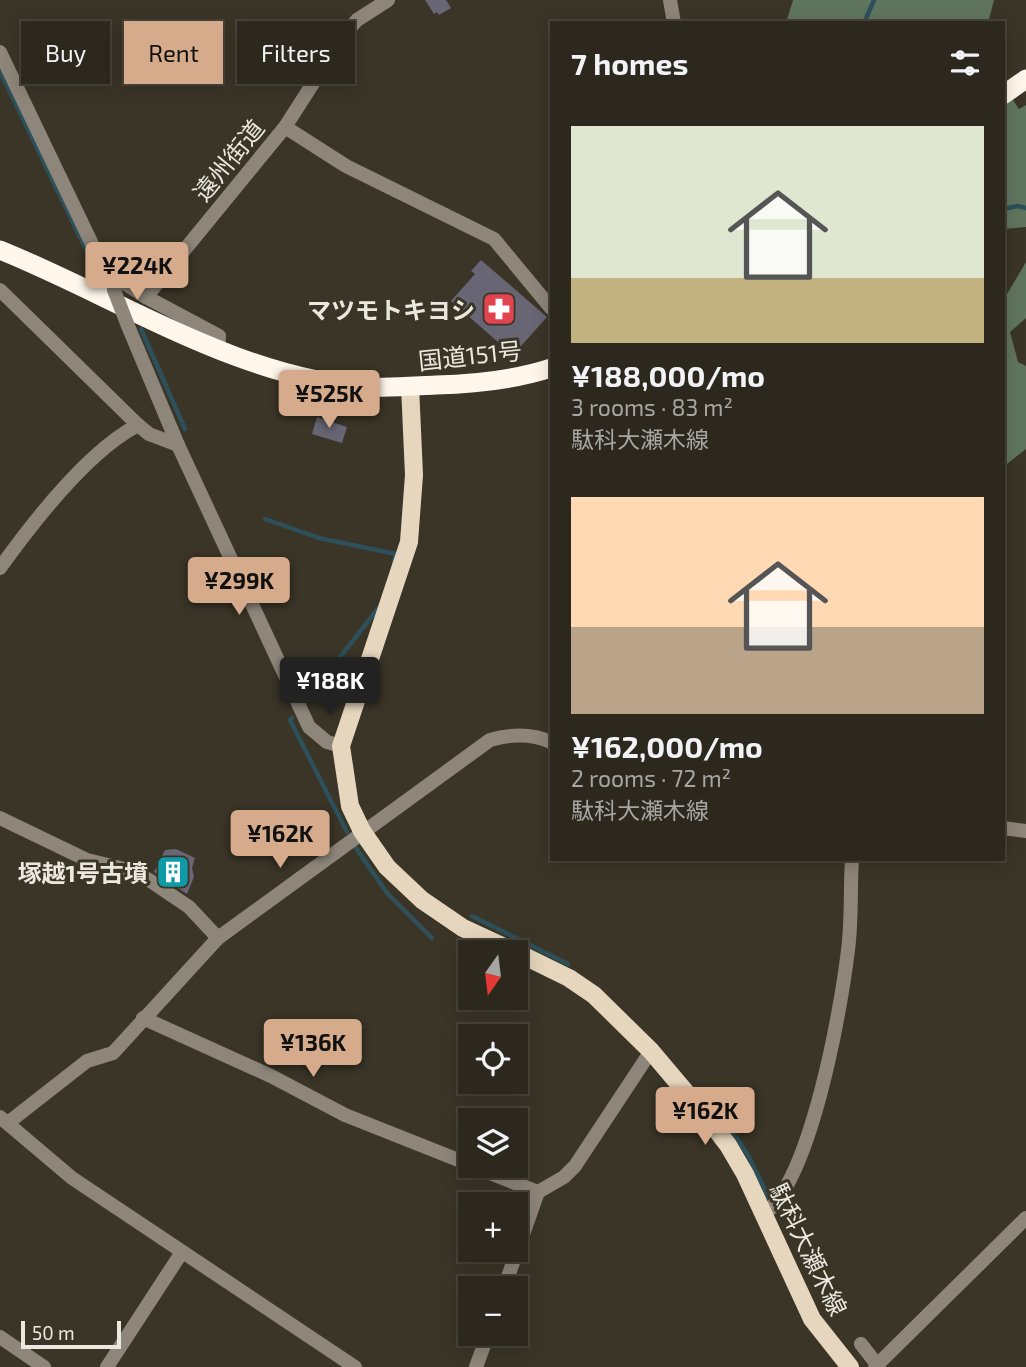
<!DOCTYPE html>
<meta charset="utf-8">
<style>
body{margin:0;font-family:"Exo 2","Noto Sans JP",sans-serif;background:#343026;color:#f1f3f6;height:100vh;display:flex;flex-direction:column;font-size:26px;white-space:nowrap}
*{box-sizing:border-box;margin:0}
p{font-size:23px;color:#a6a6a4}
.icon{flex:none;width:38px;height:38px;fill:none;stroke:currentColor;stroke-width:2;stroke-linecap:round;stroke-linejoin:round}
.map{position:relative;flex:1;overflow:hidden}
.sheet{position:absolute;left:550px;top:21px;width:455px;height:840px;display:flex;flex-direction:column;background:#2c281d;border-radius:0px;box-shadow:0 4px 18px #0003,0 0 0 2px #48443b}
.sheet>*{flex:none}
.banner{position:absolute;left:21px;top:21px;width:424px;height:63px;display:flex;gap:14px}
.needle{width:46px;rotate:194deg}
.controls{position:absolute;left:458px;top:940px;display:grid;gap:14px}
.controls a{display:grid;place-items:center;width:70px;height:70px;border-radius:0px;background:#2c281d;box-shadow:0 4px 18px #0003,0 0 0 2px #48443b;font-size:35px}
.scale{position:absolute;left:21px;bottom:18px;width:100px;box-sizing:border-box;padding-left:7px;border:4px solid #ebe8df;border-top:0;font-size:19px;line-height:24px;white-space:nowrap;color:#ebe8df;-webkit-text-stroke:5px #3a3527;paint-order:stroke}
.price{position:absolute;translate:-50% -60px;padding:0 16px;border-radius:7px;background:#d6ab8b;color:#111;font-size:23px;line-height:46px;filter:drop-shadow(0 2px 4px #0008)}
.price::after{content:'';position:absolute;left:50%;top:42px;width:21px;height:16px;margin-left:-10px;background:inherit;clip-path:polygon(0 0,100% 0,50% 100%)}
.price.on{background:#222;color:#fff}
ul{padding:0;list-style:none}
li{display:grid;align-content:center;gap:14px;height:371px;padding:0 21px}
li span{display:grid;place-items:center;height:217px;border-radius:0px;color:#555}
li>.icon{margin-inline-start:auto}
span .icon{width:126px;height:126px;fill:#fffc;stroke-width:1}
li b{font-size:30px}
h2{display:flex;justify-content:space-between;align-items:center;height:84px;padding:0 21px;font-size:30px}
.chip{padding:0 24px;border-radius:0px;background:#2c281d;box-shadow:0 4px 18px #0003,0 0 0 2px #48443b;font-size:24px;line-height:63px}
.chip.on{background:#d6ab8b;color:#111}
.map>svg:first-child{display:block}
.forest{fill:#60755e}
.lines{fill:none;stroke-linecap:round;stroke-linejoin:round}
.stream{stroke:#2d505a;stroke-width:4.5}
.building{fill:#686575}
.minor{stroke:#8e867a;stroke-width:14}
.major{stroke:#e6d6bd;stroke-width:18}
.highway{stroke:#fff7eb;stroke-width:19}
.minor-bridge{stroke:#8e867a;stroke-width:14}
.labels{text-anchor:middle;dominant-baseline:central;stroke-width:6;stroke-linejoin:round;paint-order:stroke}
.street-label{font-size:24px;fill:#ebe8df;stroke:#3a3527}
.poi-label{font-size:24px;font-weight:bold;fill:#ebe8df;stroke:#3a3527;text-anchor:end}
</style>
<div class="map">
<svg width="1026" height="1367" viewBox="0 0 1026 1367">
<rect width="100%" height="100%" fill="#3a3527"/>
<!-- forest -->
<g class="forest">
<polygon points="793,0 994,0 988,23 786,23"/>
<polygon points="1003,86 1019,109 1026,105 1026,227 1003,229"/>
<polygon points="1026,262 1026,318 1010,332 1018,362 1026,366 1026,449 1003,467 1003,301"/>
</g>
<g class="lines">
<!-- stream -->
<g class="stream">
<polyline points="864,23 874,0"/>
<polyline points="0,71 92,262"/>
<polyline points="1003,209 1018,206 1026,208"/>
<polyline points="113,265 122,272"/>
<polyline points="141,329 185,429"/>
<polyline points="265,519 319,538 396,554 394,561"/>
<polyline points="308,698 380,606"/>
<polyline points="292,718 290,720 347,832"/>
<polyline points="356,848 387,893 432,938"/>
<polyline points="472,916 568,964"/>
<polyline points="706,1092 749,1157 770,1200"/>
</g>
</g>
<!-- building -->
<g class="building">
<polygon points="425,0 446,0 451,8 439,15 437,12 434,14"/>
<polygon points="481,260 547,317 513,355 451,301 475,274 471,271"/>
<polygon points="317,417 347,427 342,443 312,434"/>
<polygon points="176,849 195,858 192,868 194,877 187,894 154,872 165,850"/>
</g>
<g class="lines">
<!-- minor -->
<g class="minor">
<polyline points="670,0 674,23"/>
<polyline points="0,52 114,290"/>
<polyline points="285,127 346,166 494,239 551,308"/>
<polyline points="107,272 146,297 219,336 218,349"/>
<polyline points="0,290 138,425 149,434 178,445"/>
<polyline points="146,297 285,127 344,35 357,20 388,0"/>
<polyline points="128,326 178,445 309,727 327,742 341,746"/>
<path d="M0,568C33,522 88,451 138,425"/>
<polyline points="0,818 87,860 133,871 149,880 189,907 218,938"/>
<polyline points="1003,828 1026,831"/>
<polyline points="143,1018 271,1076 345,1115 471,1165"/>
<polyline points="0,1117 72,1178 355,1367"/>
<path d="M9,1122L87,1061L113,1053L218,938L490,740C511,734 531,733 551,742"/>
<polyline points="472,1166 538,1192"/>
<path d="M763,1215C811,1181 841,1009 848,950C852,920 850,889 852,859"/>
<polyline points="504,1288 538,1192 564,1177 575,1166 651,1051"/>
<polyline points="0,1337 44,1367"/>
<polyline points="861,1344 879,1367"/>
<polyline points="107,1367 182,1252"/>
<polyline points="476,1367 488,1334"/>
<polyline points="875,1367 1026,1218"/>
</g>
<!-- major -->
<g class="major">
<polyline points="410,386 414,475 409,542 341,746 350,806 362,831 387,867 422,900 463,928 515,952"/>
<polyline points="516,952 569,978 594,995 651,1051 705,1115 728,1145 745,1174 812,1319 850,1367"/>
</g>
<!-- highway -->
<g class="highway">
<polyline points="1003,95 1026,79"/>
<path d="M0,250C119,298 242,381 372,387C393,388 415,386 436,385C475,384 514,380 551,368"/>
</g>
<!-- minor-bridge -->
<polyline class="minor-bridge" points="114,290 128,326"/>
</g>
<!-- icons -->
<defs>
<symbol id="pharmacy-square" viewBox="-11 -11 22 22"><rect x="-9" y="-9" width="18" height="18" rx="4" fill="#e0444e" stroke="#3a3527"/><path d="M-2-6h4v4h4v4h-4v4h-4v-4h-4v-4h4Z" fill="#fff"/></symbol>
<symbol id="building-square" viewBox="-11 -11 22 22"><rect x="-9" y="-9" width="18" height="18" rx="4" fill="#0f9aa8" stroke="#3a3527"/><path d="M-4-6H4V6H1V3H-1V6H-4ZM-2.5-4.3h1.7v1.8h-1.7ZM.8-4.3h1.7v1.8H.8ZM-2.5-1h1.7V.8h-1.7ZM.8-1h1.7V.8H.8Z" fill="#fff"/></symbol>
</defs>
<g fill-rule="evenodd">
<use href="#pharmacy-square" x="480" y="290" width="38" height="38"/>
<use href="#building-square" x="154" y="853" width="38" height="38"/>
</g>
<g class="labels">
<!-- street labels -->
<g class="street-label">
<text transform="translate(228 160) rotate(-51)">遠州街道</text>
<text transform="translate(470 355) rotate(-6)">国道151号</text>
<text transform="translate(809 1249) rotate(64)">駄科大瀬木線</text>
</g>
<!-- poi labels -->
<g class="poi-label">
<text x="475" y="309">マツモトキヨシ</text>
<text x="148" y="872">塚越1号古墳</text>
</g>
</g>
</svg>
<div class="controls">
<a><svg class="needle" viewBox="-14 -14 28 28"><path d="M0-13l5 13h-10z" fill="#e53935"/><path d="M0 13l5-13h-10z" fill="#a6a6a4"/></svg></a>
<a><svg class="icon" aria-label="locate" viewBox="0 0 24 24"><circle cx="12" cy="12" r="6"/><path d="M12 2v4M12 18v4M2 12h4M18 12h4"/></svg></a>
<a><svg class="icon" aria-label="layers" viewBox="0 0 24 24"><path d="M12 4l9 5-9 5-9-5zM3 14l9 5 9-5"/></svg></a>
<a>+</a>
<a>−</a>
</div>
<div class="scale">50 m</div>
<b class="price" style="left:137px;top:302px">¥224K</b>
<b class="price" style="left:329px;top:430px">¥525K</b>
<b class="price" style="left:239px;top:617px">¥299K</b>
<b class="price on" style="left:330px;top:717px">¥188K</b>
<b class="price" style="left:280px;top:870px">¥162K</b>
<b class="price" style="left:313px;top:1079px">¥136K</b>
<b class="price" style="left:705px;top:1147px">¥162K</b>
<div class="banner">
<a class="chip">Buy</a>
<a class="chip on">Rent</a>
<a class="chip">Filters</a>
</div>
<section class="sheet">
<h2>7 homes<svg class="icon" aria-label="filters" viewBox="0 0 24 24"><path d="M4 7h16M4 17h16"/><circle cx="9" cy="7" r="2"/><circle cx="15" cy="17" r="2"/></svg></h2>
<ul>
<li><span style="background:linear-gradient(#dfe7d0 70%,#c2b280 0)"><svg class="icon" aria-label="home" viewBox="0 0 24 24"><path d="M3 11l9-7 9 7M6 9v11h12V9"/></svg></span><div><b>¥188,000/mo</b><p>3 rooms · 83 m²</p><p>駄科大瀬木線</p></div></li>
<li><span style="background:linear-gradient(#ffd9b3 60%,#b9a48a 0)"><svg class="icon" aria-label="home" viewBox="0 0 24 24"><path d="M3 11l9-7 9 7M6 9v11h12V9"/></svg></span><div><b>¥162,000/mo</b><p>2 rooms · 72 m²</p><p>駄科大瀬木線</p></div></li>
</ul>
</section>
</div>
